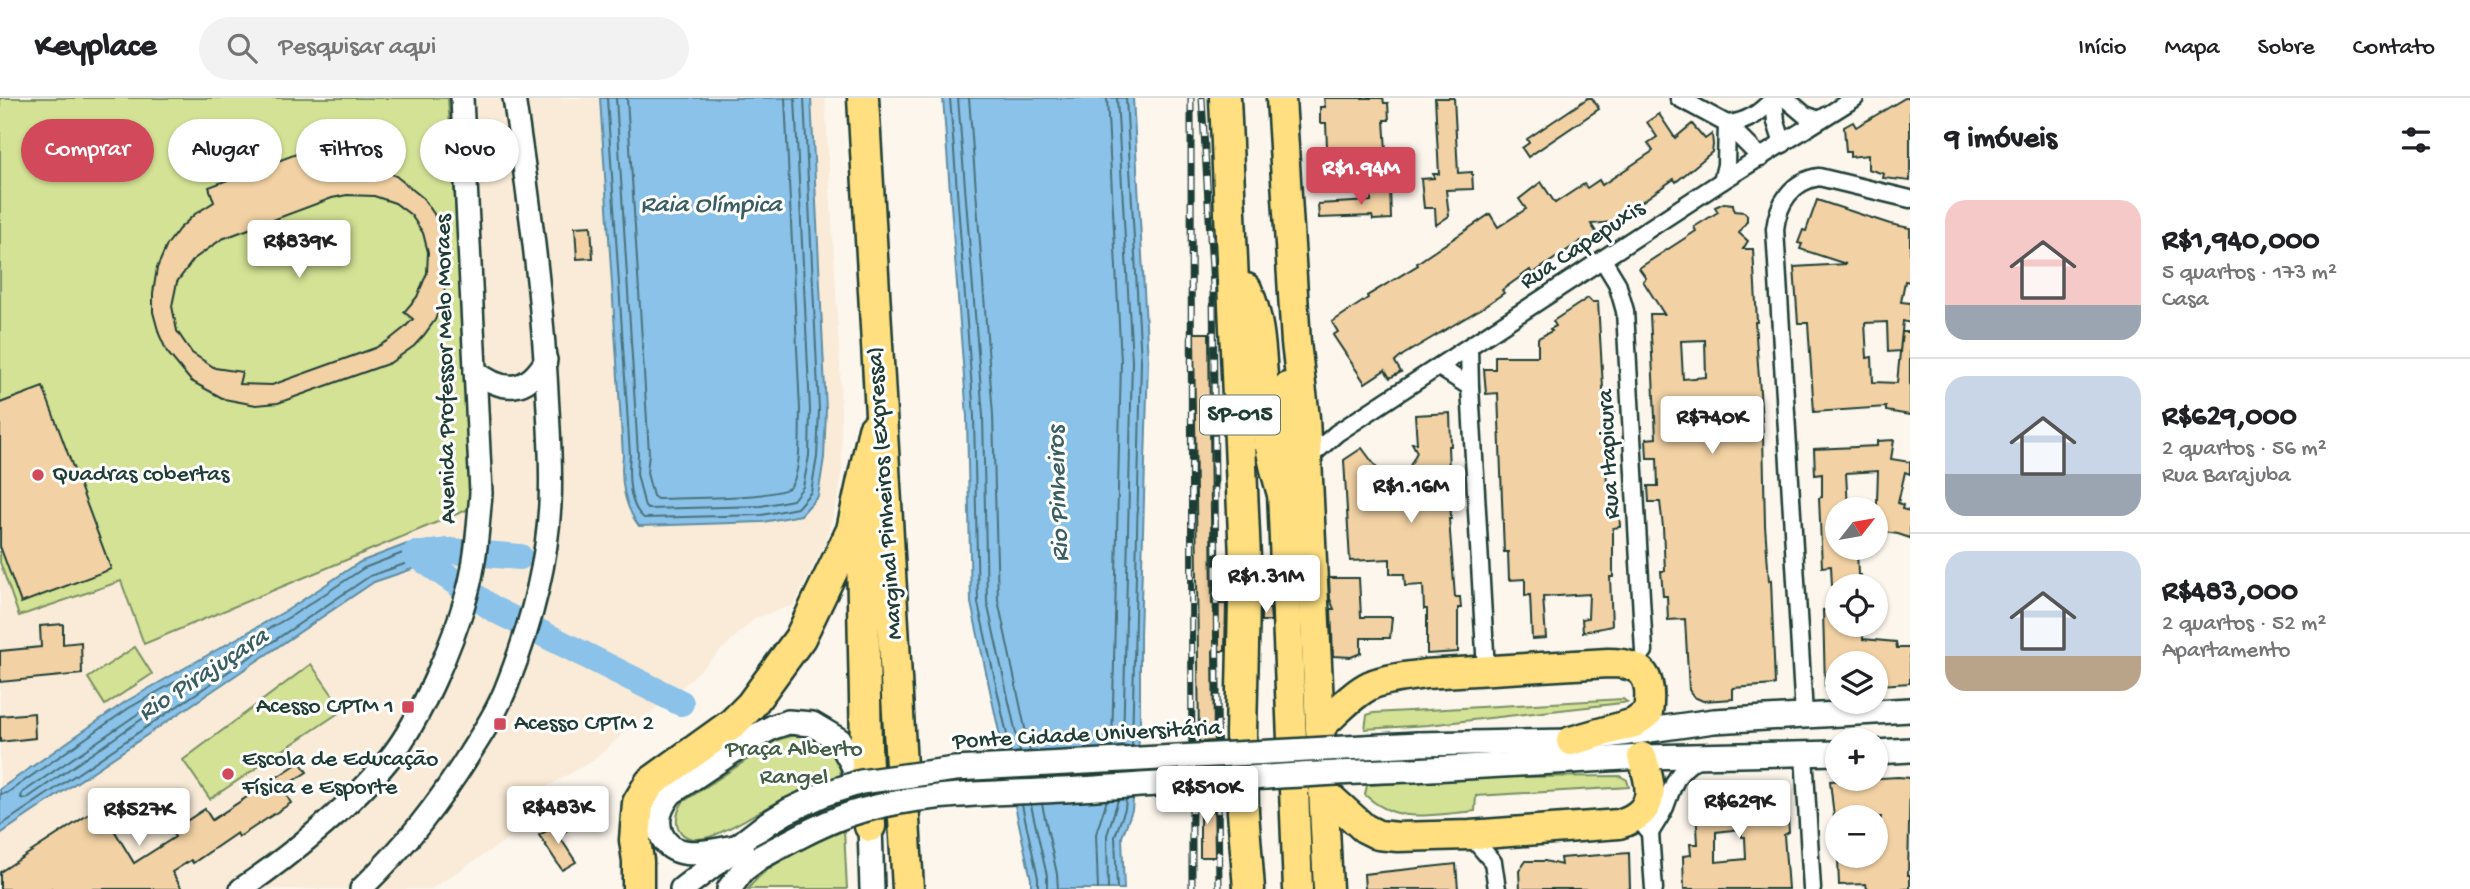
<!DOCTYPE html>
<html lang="pt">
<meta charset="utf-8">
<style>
body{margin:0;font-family:"Gochi Hand",sans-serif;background:#f2f2f2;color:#202124;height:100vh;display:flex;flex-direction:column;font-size:26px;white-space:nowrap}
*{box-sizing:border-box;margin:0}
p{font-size:23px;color:#757577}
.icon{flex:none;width:38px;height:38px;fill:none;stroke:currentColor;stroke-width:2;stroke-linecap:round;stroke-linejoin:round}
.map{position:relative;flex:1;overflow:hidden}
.side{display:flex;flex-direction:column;background:#fff;width:560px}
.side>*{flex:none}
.guide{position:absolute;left:21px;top:21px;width:665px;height:63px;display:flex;gap:14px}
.needle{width:46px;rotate:59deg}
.controls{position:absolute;left:1825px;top:399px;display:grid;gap:14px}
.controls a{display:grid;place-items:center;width:63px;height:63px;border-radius:50%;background:#fff;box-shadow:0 2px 5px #0004;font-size:35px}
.price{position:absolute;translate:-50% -60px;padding:0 16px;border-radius:7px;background:#fff;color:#222;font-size:23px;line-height:46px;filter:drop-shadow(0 2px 4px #0008)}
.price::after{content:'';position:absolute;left:50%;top:42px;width:21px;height:16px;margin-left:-10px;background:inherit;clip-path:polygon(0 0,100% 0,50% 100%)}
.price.selected{background:#d1495b;color:#fff}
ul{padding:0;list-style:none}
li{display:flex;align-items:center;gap:21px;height:175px;padding:0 35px}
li+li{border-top:2px solid #e0e0e0}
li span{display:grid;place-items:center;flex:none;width:196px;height:140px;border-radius:21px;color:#555}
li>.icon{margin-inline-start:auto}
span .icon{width:84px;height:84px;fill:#fffc;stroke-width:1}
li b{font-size:30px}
h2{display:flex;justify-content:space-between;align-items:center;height:84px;padding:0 35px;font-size:30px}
.chip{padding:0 24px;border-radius:32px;background:#fff;box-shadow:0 2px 5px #0004;font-size:24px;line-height:63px}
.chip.selected{background:#d1495b;color:#fff}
header{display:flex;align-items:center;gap:42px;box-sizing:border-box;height:98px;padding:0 35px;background:#fff;border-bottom:2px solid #e0e0e0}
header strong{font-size:33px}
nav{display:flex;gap:38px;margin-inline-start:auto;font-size:24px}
.search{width:490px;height:63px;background:#f2f2f2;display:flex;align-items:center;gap:18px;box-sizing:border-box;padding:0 24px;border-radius:38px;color:#757577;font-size:26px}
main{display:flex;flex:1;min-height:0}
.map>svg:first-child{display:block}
.built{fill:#f9ebd7}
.green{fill:#d3e295;stroke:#799064;stroke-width:2}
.water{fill:#8bc2e9;stroke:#608da1;stroke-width:2}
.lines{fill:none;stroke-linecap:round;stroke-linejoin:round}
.shore{stroke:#4a727c;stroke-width:2}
.river{stroke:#8bc2e9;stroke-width:26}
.building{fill:#f2d2a4;stroke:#1f3d34;stroke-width:2;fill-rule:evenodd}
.minor-casing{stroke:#1f3d34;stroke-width:21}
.tertiary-casing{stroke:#1f3d34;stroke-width:26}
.secondary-casing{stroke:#1f3d34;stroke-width:28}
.trunk-casing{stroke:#1f3d34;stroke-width:33}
.motorway-casing{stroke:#1f3d34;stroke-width:35}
.minor{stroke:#fff;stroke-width:16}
.tertiary{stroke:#fff;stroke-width:21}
.secondary{stroke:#fff;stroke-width:23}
.trunk{stroke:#ffdf80;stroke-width:28}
.motorway{stroke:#ffdf80;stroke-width:30}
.rail-casing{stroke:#1f3d34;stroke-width:7}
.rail{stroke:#fff;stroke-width:4.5;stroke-dasharray:13;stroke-linecap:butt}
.secondary-bridge-casing{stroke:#1f3d34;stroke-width:28;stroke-linecap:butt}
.secondary-bridge{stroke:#fff;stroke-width:23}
.poi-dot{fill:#d1495b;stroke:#fff;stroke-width:2.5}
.labels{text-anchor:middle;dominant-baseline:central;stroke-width:6;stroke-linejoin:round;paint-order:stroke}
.shield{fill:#fff;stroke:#627771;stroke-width:2}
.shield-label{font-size:23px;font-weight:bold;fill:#1f3d34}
.street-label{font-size:24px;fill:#1f3d34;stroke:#fff}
.poi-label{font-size:24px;fill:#1f3d34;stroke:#fff;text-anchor:start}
.park-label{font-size:24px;fill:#435e47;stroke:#fff}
.water-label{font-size:26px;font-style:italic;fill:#3a5e61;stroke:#fff}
</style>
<header>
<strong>Keyplace</strong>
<div class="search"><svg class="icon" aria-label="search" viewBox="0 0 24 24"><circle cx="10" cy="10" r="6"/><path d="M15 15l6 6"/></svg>Pesquisar aqui</div>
<nav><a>Início</a><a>Mapa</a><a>Sobre</a><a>Contato</a></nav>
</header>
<main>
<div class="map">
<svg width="1910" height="791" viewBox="0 0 1910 791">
<rect width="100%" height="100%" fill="#fcf6ed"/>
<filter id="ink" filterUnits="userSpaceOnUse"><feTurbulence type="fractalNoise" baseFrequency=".0143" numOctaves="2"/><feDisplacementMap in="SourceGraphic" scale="14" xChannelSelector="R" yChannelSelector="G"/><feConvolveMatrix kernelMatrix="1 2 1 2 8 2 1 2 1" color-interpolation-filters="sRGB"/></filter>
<g filter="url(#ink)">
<!-- built -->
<polygon class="built" points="0,0 825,0 840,265 842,369 839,397 825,444 794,507 755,520 673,598 624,634 594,662 529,699 541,720 431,791 0,791"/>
<!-- green -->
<g class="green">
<polygon points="0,0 448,0 476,408 144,546 121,483 19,518 0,464"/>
<polygon points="135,549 152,576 105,607 88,580"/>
<polygon points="311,566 343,612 210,701 183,662"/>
<polygon points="1623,601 1627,604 1622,605 1428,627 1365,631 1367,617 1373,615"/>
<path d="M799,636C823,641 838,652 841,677C814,688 787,700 761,713C745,721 728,732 712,738C684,749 667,729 683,704L777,642Z"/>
<path d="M1620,678L1627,682L1629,689L1476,698L1475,713L1466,714C1426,717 1397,726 1365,697L1367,687L1512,679Z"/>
<path d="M844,732L847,791H748C769,762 813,747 844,732Z"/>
</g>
<!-- water -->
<g class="water">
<path d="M600,0H811L826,312L824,360L818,398L801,417L763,424L639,428C624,408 620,381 623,357Z"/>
<polygon points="943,0 1133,0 1148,262 1140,538 1140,633 1132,712 1122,739 1124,791 1031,791 1031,781 971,505 967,319"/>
<polygon points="451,441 450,467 424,467 374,484 0,736 0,691 125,604 289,511 360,464 407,446"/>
</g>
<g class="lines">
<!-- shore -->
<g class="shore">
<path d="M607,0L630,357C628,375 628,408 644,420L762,417L797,410L811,394L817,359L819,312L804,0"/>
<polyline points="616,0 638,356 637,376 645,409 648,411 761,408 793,402 803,389 809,358 810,312 795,0"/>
<path d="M627,0L649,355L647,375L653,398L657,401C678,400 782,401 791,388C802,373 799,331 800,312L785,0"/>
<polyline points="950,0 974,318 978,505 1011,655"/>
<polyline points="958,0 983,318 987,504 1020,654"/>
<polyline points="969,0 993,317 998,502 1030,654"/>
<polyline points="1107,0 1121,263 1112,649"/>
<polyline points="1117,0 1132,263 1123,649"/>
<polyline points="1126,0 1141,263 1132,648"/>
<polygon points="142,613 146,615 145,619 26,701 21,700 22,695"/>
<polyline points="0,696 7,695 129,610 293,517 364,470 408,453 440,449 443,451 441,459 422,460 370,478 0,728"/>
<polyline points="1042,706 1057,776 1058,791"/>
<polyline points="1022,707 1038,780 1038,791"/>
<polyline points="1031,707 1047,778 1047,791"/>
<polyline points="1098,791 1096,736 1107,702"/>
<polyline points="1108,791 1107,737 1118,702"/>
<polyline points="1117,791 1115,738 1125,711 1126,701"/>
</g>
<!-- river -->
<g class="river">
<polyline points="415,456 495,512 681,605"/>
<polyline points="415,457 450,453 520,459"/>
</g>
</g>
<!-- building -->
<g class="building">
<polygon points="1324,0 1383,0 1384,5 1388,5 1389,22 1384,22 1386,53 1374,54 1376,80 1352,82 1352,77 1329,79 1329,82 1314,83 1314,71 1328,70 1328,73 1326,25 1320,25 1320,9 1325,9"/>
<polygon points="1435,0 1454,0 1458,75 1472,74 1473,91 1446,92 1449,118 1436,127 1435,110 1424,110 1421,81 1434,80 1433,76 1439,76"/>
<polygon points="1588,0 1592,0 1599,11 1528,59 1522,50 1529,45 1527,41"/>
<polygon points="1905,0 1910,0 1910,83 1883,80 1884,76 1868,71 1868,57 1850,59 1850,54 1846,54 1844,29 1853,24 1856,29"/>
<polygon points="1659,16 1675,40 1692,26 1705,41 1712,36 1713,47 1712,54 1676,84 1674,81 1613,124 1591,126 1601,142 1586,152 1581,143 1532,176 1530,172 1502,192 1504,195 1482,210 1403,257 1395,264 1401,274 1390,280 1385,272 1365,285 1333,237 1338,234 1332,224 1368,200 1367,198 1418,167 1417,165 1490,116 1498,129 1526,111 1519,101 1541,84 1555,105 1584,86 1587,90 1599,82 1602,87 1653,53 1648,45 1657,39 1647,24"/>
<path d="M307,52L313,67L341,63L370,67L396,78L423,100L434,116L445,143L448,172L443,201L435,222L424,237L414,248L390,265L278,305L256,307L224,301L191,283L167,254L159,236L153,214V195L157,170L167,147L179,131L195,116L214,104L209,89ZM347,97L374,98L395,105L411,117L423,135L428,154L427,175L417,199L404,214L413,221L404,230L389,242L375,250L272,287L239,286L242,274L215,270L192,255L177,233L172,208L177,184L194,161L222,141L332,100Z"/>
<polygon points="1390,89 1391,121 1373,122 1372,118 1319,120 1318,106 1371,103 1371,91"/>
<polygon points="1817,102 1890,126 1910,130 1910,184 1905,183 1901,204 1910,205 1910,225 1903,223 1900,253 1888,254 1887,224 1865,225 1867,260 1872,259 1873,284 1897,285 1902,234 1910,234 1910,317 1886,313 1886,309 1814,314 1808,225 1798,225 1794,169 1846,166 1800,151 1802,146 1798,145 1803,132 1806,133"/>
<path d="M1724,105L1733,106L1734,113L1744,114L1747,117V123L1739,135L1748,143L1743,151H1753L1757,224H1755L1763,336L1765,427L1769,483L1771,482L1775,587L1733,590V601L1703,603L1694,599L1689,592L1685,521L1668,522L1667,498H1663L1661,473H1665L1663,429L1660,404H1649L1648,388H1658L1657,360H1647L1646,341L1656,340L1650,216H1664L1643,183L1646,180L1639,170L1696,133L1694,129L1718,114L1715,109ZM1705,242L1706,279L1683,281L1681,243Z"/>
<polygon points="591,128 593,160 577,161 575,129"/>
<polygon points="1588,200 1592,204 1598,204 1604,307 1614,307 1614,318 1604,319 1607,389 1618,389 1620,429 1613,430 1613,479 1610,479 1612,528 1583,534 1582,521 1588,520 1589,496 1543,499 1546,540 1532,541 1530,497 1525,498 1525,481 1509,482 1508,454 1504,454 1498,295 1486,296 1484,271 1495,271 1495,258 1538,258 1538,240 1552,233 1550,231 1556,228 1553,223"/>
<polygon points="1194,235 1209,235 1212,506 1226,506 1225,553 1213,553 1214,643 1199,644"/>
<polygon points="43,289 111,471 21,505 0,448 0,305"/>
<polygon points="1450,315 1451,348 1448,348 1451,421 1449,421 1455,499 1460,499 1461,510 1458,510 1458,554 1427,556 1427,511 1424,511 1423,487 1405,488 1404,476 1390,476 1390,461 1350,463 1344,362 1362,350 1396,396 1417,354 1412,345 1417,345 1415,317"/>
<polygon points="1894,342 1891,361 1910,364 1910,376 1905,374 1898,405 1903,407 1902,411 1910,413 1910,440 1898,436 1876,433 1878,373 1846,375 1848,411 1838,411 1838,450 1857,450 1858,477 1861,477 1862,488 1832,488 1831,468 1822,469 1819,400 1822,399 1822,376 1815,377 1814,351 1877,348 1877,343"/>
<polygon points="1329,480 1359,480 1361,519 1392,519 1390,540 1361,540 1361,555 1351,559 1333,558 1331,511 1334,511 1330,501"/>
<polygon points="1261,510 1270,511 1271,523 1261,523"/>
<polygon points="1838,511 1838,527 1863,527 1863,541 1896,544 1897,550 1910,550 1910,585 1880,587 1880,584 1876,584 1876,565 1838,565 1838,587 1825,588 1823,512"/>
<polygon points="63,526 63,546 81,544 82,576 0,584 0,553 41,549 40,528"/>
<polygon points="34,615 35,640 0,644 0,618"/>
<polygon points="300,664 307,674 282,690 291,705 239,739 237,735 193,765 191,762 172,774 182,791 0,791 0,774 100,709 134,765 175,739 171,733 205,711 212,722"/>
<polygon points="1898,679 1910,680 1908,777 1910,777 1910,791 1867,791 1866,786 1839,787 1838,761 1867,760 1867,758 1881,755 1877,735 1881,719 1834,719 1830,683"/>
<path d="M1780,685L1779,690L1786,691L1789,734L1784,737L1788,791H1684L1683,758L1691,757L1690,746H1698L1695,693ZM1762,702L1763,724L1741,726L1740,703ZM1741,731L1742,739H1745L1746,761L1716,764V734Z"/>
<polygon points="1214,696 1215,759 1200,759 1200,697"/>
<polygon points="576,726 559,738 576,764 562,772 539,737 552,730"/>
<polygon points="1629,755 1630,791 1520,791 1519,773 1526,763 1545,763 1561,767 1560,760"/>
<polygon points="1456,766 1458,791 1365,791 1364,776"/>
</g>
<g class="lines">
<defs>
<g id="minor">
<polyline points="1679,0 1727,26 1761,60"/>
<polyline points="1774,0 1776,24 1783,46"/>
<polyline points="1785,0 1805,17 1819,22"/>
<path d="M1727,26C1748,24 1760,15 1774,0"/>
<polyline points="1722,83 1726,67 1727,26"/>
<polyline points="1603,162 1617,185 1625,213 1644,553"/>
<polyline points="1469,249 1470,289 1486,572"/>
<polyline points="1439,269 1470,289"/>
<polyline points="1306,362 1337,335 1722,83 1855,0"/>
<path d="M1804,617L1775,131C1778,105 1792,83 1819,79L1910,101"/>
<polyline points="1804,656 1812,791"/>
<polyline points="1643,726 1650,735 1654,791"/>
<path d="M1650,735C1655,726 1661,718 1665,709C1674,685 1676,672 1701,659"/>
<polyline points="1470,737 1493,764 1497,791"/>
</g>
<g id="tertiary">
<path d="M475,273C503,295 527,295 546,262"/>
<path d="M241,791C290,758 353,706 390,660C421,621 453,545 467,496C476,464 478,429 481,395L462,0"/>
<path d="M361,791C406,747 437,708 470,655C484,633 499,610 508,585C530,529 547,466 550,406C552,368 549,331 547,294C542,195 529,98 514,0"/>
</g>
<g id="secondary">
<polyline points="1418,646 1571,643 1714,623 1910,612"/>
<polyline points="1876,654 1910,652"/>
<polyline points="1413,672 1642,659 1838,655"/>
<path d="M737,749C713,752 673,766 661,736C655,720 661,708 671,695L754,639L773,629L788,624L812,626L839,642L853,667L870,728L872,791"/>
<polyline points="682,791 768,725"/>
<polyline points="729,791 743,772 759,760"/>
</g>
<g id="trunk">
<polyline points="1281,0 1296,245 1305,320 1328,791"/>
<polyline points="1287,289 1282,393 1298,791"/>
<path d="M1320,629C1336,615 1352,596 1371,587C1387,580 1408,579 1425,576L1608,565C1645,565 1653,579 1648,615L1634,625L1571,643"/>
<path d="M1324,694L1364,730L1378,737L1398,739L1470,737L1619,726C1657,714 1653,691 1642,659"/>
</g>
<g id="motorway">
<polyline points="863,0 908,791"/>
<polyline points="1225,0 1245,460 1241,635 1243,714 1249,791"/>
<path d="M1246,191C1262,226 1260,265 1264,303C1267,334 1273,363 1282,393"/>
<polyline points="870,421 862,457 866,648 870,728"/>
<polyline points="638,791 638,763 635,742 638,705 650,685 732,626 751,607 800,540 852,432 874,331"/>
</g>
</defs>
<!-- minor casing -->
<use href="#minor" class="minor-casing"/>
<!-- tertiary casing -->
<use href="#tertiary" class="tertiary-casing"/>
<!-- secondary casing -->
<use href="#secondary" class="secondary-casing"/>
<!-- trunk casing -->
<use href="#trunk" class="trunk-casing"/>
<!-- motorway casing -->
<use href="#motorway" class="motorway-casing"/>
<!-- minor -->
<use href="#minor" class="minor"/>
<!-- tertiary -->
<use href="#tertiary" class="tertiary"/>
<!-- secondary -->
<use href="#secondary" class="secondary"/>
<!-- trunk -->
<use href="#trunk" class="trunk"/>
<!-- motorway -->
<use href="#motorway" class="motorway"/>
<defs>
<g id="rail">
<polyline points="1191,0 1192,791"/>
<polyline points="1202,0 1213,189 1219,791"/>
</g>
</defs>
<!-- rail casing -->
<use href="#rail" class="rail-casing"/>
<!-- rail -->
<use href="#rail" class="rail"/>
<defs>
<g id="secondary-bridge">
<polyline points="768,725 788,713 824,696 861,684 955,671 1418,646"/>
<path d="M759,760C791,743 825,723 860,713C931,693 1007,696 1080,691C1192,684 1302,675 1413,672"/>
</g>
</defs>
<!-- secondary-bridge casing -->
<use href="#secondary-bridge" class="secondary-bridge-casing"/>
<!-- secondary-bridge -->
<use href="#secondary-bridge" class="secondary-bridge"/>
</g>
</g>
<!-- markers -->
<g class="poi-dot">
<circle cx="38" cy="377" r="7"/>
<rect x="401" y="602" width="14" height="14" rx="3.5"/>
<rect x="493" y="619" width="14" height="14" rx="3.5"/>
<circle cx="228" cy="676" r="7"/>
</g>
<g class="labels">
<!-- shield labels -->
<rect class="shield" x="1200" y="297.5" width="80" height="39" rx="5"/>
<g class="shield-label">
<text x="1240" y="317">SP-015</text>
</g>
<!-- street labels -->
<g class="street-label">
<text transform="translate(1583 148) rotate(-33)">Rua Capepuxis</text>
<text transform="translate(447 271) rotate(-91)">Avenida Professor Melo Moraes</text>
<text transform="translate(1610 356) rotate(-93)">Rua Itapicura</text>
<text transform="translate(886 395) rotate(-94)">Marginal Pinheiros (Expressa)</text>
<text transform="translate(1087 638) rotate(-3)">Ponte Cidade Universitária</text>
</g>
<!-- poi labels -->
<g class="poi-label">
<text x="52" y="377">Quadras cobertas</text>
<text x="394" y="609" text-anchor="end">Acesso CPTM 1</text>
<text x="514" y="626">Acesso CPTM 2</text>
<text x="242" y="662">Escola de Educação<tspan x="242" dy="28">Física e Esporte</tspan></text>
</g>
<!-- park labels -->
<g class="park-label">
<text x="794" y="652">Praça Alberto<tspan x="794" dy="28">Rangel</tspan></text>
</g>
<!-- water labels -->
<g class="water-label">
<text x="711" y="108">Raia Olímpica</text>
<text transform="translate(1060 396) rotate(-92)">Rio Pinheiros</text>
<text transform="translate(204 578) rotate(-33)">Rio Pirajuçara</text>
</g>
</g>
</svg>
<div class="controls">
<a><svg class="needle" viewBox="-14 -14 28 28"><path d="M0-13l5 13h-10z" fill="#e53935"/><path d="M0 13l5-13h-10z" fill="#757577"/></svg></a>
<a><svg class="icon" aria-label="locate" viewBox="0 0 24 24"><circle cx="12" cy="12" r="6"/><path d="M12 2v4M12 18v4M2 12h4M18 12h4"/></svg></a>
<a><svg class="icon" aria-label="layers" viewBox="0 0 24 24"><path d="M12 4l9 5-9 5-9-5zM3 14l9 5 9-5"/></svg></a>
<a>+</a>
<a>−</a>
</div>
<b class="price selected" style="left:1361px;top:109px">R$1.94M</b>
<b class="price" style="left:299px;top:182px">R$839K</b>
<b class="price" style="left:1712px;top:358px">R$740K</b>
<b class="price" style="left:1411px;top:427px">R$1.16M</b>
<b class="price" style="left:1266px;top:517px">R$1.31M</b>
<b class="price" style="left:1207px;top:728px">R$510K</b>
<b class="price" style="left:1739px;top:742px">R$629K</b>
<b class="price" style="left:558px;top:748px">R$483K</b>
<b class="price" style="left:139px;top:750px">R$527K</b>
<div class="guide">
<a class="chip selected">Comprar</a>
<a class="chip">Alugar</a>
<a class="chip">Filtros</a>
<a class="chip">Novo</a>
</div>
</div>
<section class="side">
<h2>9 imóveis<svg class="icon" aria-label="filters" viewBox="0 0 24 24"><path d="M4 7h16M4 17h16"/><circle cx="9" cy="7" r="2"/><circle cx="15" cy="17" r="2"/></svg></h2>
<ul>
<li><span style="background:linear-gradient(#f6c9c9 75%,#9aa5b1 0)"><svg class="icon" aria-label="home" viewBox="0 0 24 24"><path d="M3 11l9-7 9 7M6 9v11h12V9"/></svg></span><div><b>R$1,940,000</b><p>5 quartos · 173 m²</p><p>Casa</p></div></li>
<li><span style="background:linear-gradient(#c9d6e8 70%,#9aa5b1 0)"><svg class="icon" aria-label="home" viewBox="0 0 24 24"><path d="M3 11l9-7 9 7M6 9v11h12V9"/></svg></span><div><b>R$629,000</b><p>2 quartos · 56 m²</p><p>Rua Barajuba</p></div></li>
<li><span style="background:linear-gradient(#c9d6e8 75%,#b9a48a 0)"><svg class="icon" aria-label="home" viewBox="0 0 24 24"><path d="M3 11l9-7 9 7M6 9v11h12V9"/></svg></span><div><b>R$483,000</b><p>2 quartos · 52 m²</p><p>Apartamento</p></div></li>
</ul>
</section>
</main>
